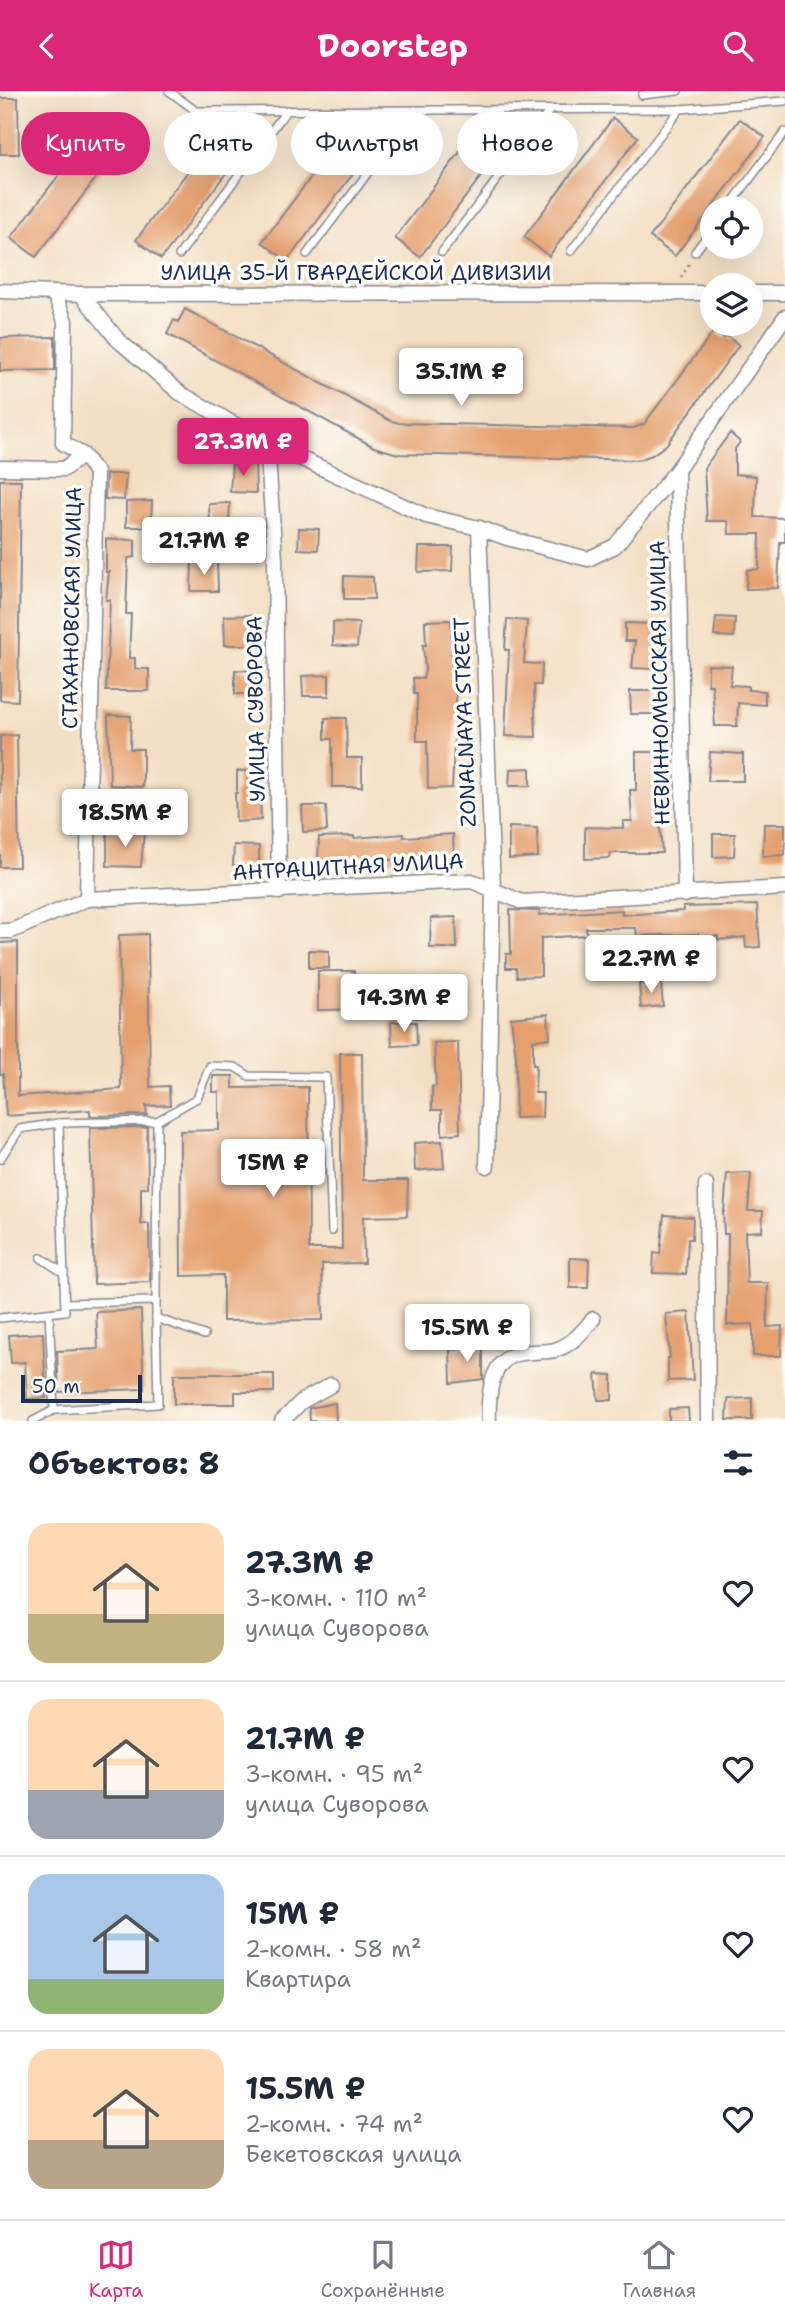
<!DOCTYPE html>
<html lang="ru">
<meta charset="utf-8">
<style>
body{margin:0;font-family:"Shantell Sans",sans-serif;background:#f2f2f3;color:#1f2937;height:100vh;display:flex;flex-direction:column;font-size:26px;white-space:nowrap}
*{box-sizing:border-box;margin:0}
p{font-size:23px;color:#747a83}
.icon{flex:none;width:38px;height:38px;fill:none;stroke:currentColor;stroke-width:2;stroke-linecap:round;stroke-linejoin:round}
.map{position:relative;height:1330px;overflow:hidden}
.sheet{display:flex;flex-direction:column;background:#fff;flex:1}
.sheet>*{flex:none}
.top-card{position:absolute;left:21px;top:21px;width:744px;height:63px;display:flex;gap:14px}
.controls{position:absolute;left:700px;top:105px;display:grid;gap:14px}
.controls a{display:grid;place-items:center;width:63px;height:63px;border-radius:50%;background:#fff;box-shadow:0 7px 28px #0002;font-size:35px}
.scale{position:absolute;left:21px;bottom:18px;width:121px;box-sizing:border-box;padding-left:7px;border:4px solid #1b2f5e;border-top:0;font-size:19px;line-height:24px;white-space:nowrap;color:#1b2f5e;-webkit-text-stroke:5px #fdfcf7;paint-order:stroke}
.price{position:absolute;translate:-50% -60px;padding:0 16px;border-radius:7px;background:#fff;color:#222;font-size:23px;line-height:46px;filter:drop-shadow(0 2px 4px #0008)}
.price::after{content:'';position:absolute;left:50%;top:42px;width:21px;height:16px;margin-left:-10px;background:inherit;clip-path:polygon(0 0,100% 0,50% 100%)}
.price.on{background:#db2777;color:#fff}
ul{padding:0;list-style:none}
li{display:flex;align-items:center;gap:21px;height:175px;padding:0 28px}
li+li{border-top:2px solid #e0e1e3}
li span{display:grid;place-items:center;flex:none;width:196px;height:140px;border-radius:21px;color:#555}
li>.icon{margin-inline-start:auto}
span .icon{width:84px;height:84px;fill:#fffc;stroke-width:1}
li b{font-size:30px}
h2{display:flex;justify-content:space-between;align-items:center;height:84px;padding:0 28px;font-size:30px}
.pill{padding:0 24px;border-radius:32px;background:#fff;box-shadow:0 7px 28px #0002;font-size:24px;line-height:63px}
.pill.on{background:#db2777;color:#fff}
header{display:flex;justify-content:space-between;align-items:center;height:91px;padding:0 28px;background:#db2777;color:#fff;font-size:32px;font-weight:700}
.menu{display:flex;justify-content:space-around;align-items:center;height:98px;border-top:2px solid #e0e1e3;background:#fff;font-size:19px;color:#747a83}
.menu a{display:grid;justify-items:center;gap:4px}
.menu .on{color:#db2777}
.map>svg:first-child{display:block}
.building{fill:#e5a06e}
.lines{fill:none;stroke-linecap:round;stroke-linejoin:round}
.lane-casing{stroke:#878790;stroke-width:10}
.street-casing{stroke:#878790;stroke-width:17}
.path{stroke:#878790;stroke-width:2.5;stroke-dasharray:2 5;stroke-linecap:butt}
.lane{stroke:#fff;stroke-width:7}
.street{stroke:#fff;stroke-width:14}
.labels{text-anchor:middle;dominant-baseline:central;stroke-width:7;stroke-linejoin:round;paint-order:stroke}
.street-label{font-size:21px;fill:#1b2f5e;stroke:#fdfcf7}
</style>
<header><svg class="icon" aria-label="back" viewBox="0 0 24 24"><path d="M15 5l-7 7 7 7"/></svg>Doorstep<svg class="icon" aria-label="search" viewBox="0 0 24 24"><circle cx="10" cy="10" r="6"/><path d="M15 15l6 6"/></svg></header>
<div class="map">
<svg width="785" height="1330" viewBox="0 0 785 1330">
<rect width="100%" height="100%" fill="#fdfcf7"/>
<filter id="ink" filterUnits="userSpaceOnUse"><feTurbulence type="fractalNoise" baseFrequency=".0143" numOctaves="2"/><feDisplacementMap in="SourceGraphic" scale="14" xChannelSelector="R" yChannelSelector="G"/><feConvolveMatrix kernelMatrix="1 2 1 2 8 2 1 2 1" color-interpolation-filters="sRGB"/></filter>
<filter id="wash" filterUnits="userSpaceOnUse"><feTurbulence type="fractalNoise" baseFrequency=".00686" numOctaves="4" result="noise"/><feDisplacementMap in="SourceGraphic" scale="28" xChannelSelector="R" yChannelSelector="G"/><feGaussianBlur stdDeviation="1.57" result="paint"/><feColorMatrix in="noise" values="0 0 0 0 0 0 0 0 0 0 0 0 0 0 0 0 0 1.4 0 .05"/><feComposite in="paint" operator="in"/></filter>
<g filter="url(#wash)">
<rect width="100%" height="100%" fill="#f3dfc3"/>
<g id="blocks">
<!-- building -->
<g class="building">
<polygon points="0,7 18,7 19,63 0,63"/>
<polygon points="613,27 638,46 549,165 524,146"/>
<polygon points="485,28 510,47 420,166 395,147"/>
<polygon points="740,28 765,46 675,165 650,146"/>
<polygon points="226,30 251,49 161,168 136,149"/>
<polygon points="352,32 377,51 287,170 262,151"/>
<polygon points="90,43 115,62 36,166 11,147"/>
<polygon points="185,218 389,329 399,332 634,337 644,333 714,240 724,247 726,245 739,254 666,354 652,364 639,369 398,363 374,356 167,243 174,229 178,231"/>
<polygon points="55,246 55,279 0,280 0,247"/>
<polygon points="730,342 740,351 735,358 735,383 756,385 755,426 785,427 785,451 780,451 778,497 746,498 747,479 759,478 760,443 729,443 728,430 707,430 704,377"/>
<polygon points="255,371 256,402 230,401 232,372"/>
<polygon points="106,383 126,383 124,409 105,408"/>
<polygon points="0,389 21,389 18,610 0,609"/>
<polygon points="152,410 151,436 126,436 126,411"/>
<polygon points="230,412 229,432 210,433 209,413"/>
<polygon points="257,436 256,459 237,459 236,437"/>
<polygon points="299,437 319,438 318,459 298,458"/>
<polygon points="106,448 135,449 135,466 128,467 126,523 131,523 129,567 135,567 135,578 149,578 149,600 106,600 110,509 106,509 109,481 106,481"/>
<polygon points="419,456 453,456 452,480 418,481"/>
<polygon points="192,471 217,471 218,500 191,500"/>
<polygon points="344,485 373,486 374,508 344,508"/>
<polygon points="256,524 257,554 225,554 224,525"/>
<polygon points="716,526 735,527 734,546 714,545"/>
<polygon points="507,528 527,530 524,572 542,573 541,594 534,594 536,646 505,645 509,559 505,559"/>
<polygon points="451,529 452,578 456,577 456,613 452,697 428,698 427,650 417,650 417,603 414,603 413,587 423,587 425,580 423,554 426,554 425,530"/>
<polygon points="333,531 359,532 357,556 333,554"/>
<polygon points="625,532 658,533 656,578 632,577 635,550 625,550"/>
<polygon points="708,574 732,575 730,594 748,595 748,599 765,600 765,614 738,612 737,635 715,635 712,594 708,594"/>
<polygon points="235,579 256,580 256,603 235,603"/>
<polygon points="329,584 329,605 303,605 302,585"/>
<polygon points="630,600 659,600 658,623 631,623"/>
<polygon points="108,624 131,625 130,658 143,658 143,696 110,694"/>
<polygon points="325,627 346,627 347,667 362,667 362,696 332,696 332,648 325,648"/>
<polygon points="17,644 19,776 0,776 0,645"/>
<polygon points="636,661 658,661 657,699 662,762 611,762 610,767 585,768 585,736 623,737 623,730 632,730 630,699 636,699"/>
<polygon points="710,661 743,663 743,690 708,690"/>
<polygon points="530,677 530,695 509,695 510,678"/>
<polygon points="237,680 259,680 261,729 236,731 235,702 237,702"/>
<polygon points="302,715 326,715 327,740 303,741"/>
<polygon points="764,733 785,733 785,764 763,765"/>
<polygon points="509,736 537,737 538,766 509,768"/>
<polygon points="107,740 144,741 141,776 107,775"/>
<polygon points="404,743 404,746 453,743 454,768 424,768 424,766 367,771 318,771 319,746 354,745 354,747"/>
<polygon points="713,743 735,743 734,765 713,766"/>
<polygon points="234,754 259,755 259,775 233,774"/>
<polygon points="757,814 760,856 746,857 745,846 718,849 718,845 698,846 698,843 637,845 636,837 586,837 587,844 541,847 541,885 517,886 516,877 506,877 506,863 511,863 510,819 540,820 539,824 622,819 622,824 683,820 683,816"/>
<polygon points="456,826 457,857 430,857 431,827"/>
<polygon points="148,843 150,996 169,995 170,1014 146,1015 147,1024 90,1025 90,1019 6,1025 3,983 0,983 0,852 18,851 18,1005 121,998 119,844"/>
<polygon points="309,859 329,860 329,877 309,877"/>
<polygon points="318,880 354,880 355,889 378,888 380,918 318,919"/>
<polygon points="661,891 663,915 641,917 639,893"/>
<polygon points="414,902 438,902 439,908 459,907 459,925 415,927"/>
<polygon points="548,923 550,947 533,949 533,974 536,974 535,1002 543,1002 542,1026 515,1027 516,966 511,927"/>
<polygon points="391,931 416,931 417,954 392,955"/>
<polygon points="458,951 460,1042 442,1044 442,1019 432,1019 432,996 436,995 434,952"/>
<polygon points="340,962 362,962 363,1089 408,1089 407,1125 363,1126 364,1172 322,1173 323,1229 223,1230 223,1184 181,1185 180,1040 219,1039 219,1001 213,1001 213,985 233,985 233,997 308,996 309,1158 342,1158"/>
<polygon points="147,1036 148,1097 141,1097 141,1133 149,1133 150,1191 94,1193 90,1037"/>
<polygon points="442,1050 444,1077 415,1080 414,1052"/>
<polygon points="751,1082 748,1120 763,1120 762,1140 745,1141 747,1192 768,1192 767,1236 782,1235 781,1265 753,1265 753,1233 727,1234 728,1143 724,1143 723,1121 724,1121 727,1083"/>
<polygon points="664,1124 693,1126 692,1148 688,1148 686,1183 653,1182 654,1162 660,1163"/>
<polygon points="570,1167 589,1168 588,1197 570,1197"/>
<polygon points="141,1219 144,1298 59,1301 57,1260 98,1258 96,1221"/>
<polygon points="689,1221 693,1289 668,1290 668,1267 670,1267 666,1223"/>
<polygon points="43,1242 46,1307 27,1308 25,1271 11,1272 9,1244"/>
<polygon points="483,1255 483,1288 451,1292 450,1259"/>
<polygon points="174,1283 274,1283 274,1301 235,1301 235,1313 174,1313"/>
<polygon points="596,1283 612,1284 612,1309 598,1309"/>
<polygon points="752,1307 752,1329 727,1329 728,1308"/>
<polygon points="335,1312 336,1330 310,1330 309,1317"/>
<polygon points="688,1317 689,1330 669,1330 669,1318"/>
</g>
</g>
</g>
<g filter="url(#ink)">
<use href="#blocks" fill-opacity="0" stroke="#878790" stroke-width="2"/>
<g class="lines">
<defs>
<g id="lane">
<polyline points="169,0 196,20 680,18 785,10"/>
<polyline points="642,4 678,0"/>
<polyline points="728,117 785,41"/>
<polyline points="571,160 680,18"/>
<polyline points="442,161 550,19"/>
<polyline points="695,161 712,138"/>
<polyline points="307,163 415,19"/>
<polyline points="179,164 287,19"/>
<polyline points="157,1030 197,1007 210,975 235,976 249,985 326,986 332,1140"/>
<polyline points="0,1068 20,1038 59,1032"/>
<polyline points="41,1167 64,1182"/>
<polyline points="156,1210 156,1227 204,1244"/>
<polyline points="49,1222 54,1319"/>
<path d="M0,1227L65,1220C63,1157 61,1094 59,1032L157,1030L156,1210L65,1212"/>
<polyline points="33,1330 54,1319 158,1313 156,1227"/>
</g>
<g id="street">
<polyline points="0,200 81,203 712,202"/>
<polyline points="54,202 65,230 63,352 83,364 96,381 87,808"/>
<polyline points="751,202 785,202"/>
<polyline points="81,203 118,249 180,302 267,352 426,425 479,437 507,447 588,468 615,455 677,379 785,226"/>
<polyline points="267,352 275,468 279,801"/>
<polyline points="0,377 64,378 83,364"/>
<polyline points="677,379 685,804"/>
<polyline points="479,437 493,798 487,1075"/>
<polyline points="0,840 11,840 87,808 472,790 522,811 785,797"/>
<polyline points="706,1094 708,1330"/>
<polyline points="282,1330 302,1310 331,1294"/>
<path d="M489,1330C488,1309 489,1276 511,1265C523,1259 542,1262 555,1259C572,1254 582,1241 593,1228"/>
</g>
</defs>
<!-- lane casing -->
<use href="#lane" class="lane-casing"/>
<!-- street casing -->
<use href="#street" class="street-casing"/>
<!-- path -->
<polyline class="path" points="681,187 690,171"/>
<!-- lane -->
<use href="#lane" class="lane"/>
<!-- street -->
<use href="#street" class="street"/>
</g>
</g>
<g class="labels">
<!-- street labels -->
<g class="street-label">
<text x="356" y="182">УЛИЦА 35-Й ГВАРДЕЙСКОЙ ДИВИЗИИ</text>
<text transform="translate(72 517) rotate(-89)">СТАХАНОВСКАЯ УЛИЦА</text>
<text transform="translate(660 592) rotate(-91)">НЕВИННОМЫССКАЯ УЛИЦА</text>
<text transform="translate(256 618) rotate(-91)">УЛИЦА СУВОРОВА</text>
<text transform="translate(465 631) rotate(-92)">ZONALNAYA STREET</text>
<text transform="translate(348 776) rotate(-3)">АНТРАЦИТНАЯ УЛИЦА</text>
</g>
</g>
</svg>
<div class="controls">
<a><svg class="icon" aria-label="locate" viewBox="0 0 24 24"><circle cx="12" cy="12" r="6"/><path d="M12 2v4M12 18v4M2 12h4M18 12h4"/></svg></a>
<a><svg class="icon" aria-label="layers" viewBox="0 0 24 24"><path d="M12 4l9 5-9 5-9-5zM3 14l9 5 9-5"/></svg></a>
</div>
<div class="scale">50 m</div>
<b class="price" style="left:461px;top:317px">35.1M ₽</b>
<b class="price on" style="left:243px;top:387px">27.3M ₽</b>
<b class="price" style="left:204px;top:486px">21.7M ₽</b>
<b class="price" style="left:125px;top:758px">18.5M ₽</b>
<b class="price" style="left:651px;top:904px">22.7M ₽</b>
<b class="price" style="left:404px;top:943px">14.3M ₽</b>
<b class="price" style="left:273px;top:1108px">15M ₽</b>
<b class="price" style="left:467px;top:1273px">15.5M ₽</b>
<div class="top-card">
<a class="pill on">Купить</a>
<a class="pill">Снять</a>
<a class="pill">Фильтры</a>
<a class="pill">Новое</a>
</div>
</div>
<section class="sheet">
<h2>Объектов: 8<svg class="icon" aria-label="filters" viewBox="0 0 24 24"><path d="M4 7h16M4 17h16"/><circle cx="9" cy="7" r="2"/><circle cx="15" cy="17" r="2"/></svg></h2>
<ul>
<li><span style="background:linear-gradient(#ffd9b3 65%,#c2b280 0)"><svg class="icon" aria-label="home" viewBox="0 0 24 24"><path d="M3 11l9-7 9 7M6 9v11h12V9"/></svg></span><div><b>27.3M ₽</b><p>3-комн. · 110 m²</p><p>улица Суворова</p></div><svg class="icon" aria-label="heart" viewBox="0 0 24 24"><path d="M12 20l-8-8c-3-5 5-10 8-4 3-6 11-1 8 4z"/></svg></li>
<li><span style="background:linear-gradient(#ffd9b3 65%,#9aa5b1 0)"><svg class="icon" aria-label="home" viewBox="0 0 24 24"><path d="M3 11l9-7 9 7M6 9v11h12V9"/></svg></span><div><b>21.7M ₽</b><p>3-комн. · 95 m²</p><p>улица Суворова</p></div><svg class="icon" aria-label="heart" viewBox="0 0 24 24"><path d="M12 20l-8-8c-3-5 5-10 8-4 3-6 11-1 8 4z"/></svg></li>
<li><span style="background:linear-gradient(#a9c7e8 75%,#8fb573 0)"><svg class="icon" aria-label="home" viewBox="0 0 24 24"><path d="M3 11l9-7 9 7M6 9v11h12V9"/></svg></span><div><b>15M ₽</b><p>2-комн. · 58 m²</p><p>Квартира</p></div><svg class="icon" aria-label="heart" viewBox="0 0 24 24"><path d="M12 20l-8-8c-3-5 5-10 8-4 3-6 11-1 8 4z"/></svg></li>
<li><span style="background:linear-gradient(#ffd9b3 65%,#b9a48a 0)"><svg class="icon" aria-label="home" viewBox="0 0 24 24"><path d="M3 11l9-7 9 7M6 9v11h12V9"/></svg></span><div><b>15.5M ₽</b><p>2-комн. · 74 m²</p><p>Бекетовская улица</p></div><svg class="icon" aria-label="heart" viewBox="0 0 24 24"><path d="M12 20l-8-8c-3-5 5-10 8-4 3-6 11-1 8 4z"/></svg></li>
</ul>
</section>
<nav class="menu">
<a class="on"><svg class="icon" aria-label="map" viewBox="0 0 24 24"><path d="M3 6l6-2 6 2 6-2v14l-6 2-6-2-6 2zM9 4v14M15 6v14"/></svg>Карта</a>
<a><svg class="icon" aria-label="saved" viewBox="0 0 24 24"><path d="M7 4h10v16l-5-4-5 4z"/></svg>Сохранённые</a>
<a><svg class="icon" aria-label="home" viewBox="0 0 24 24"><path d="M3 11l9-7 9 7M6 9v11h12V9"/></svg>Главная</a>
</nav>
